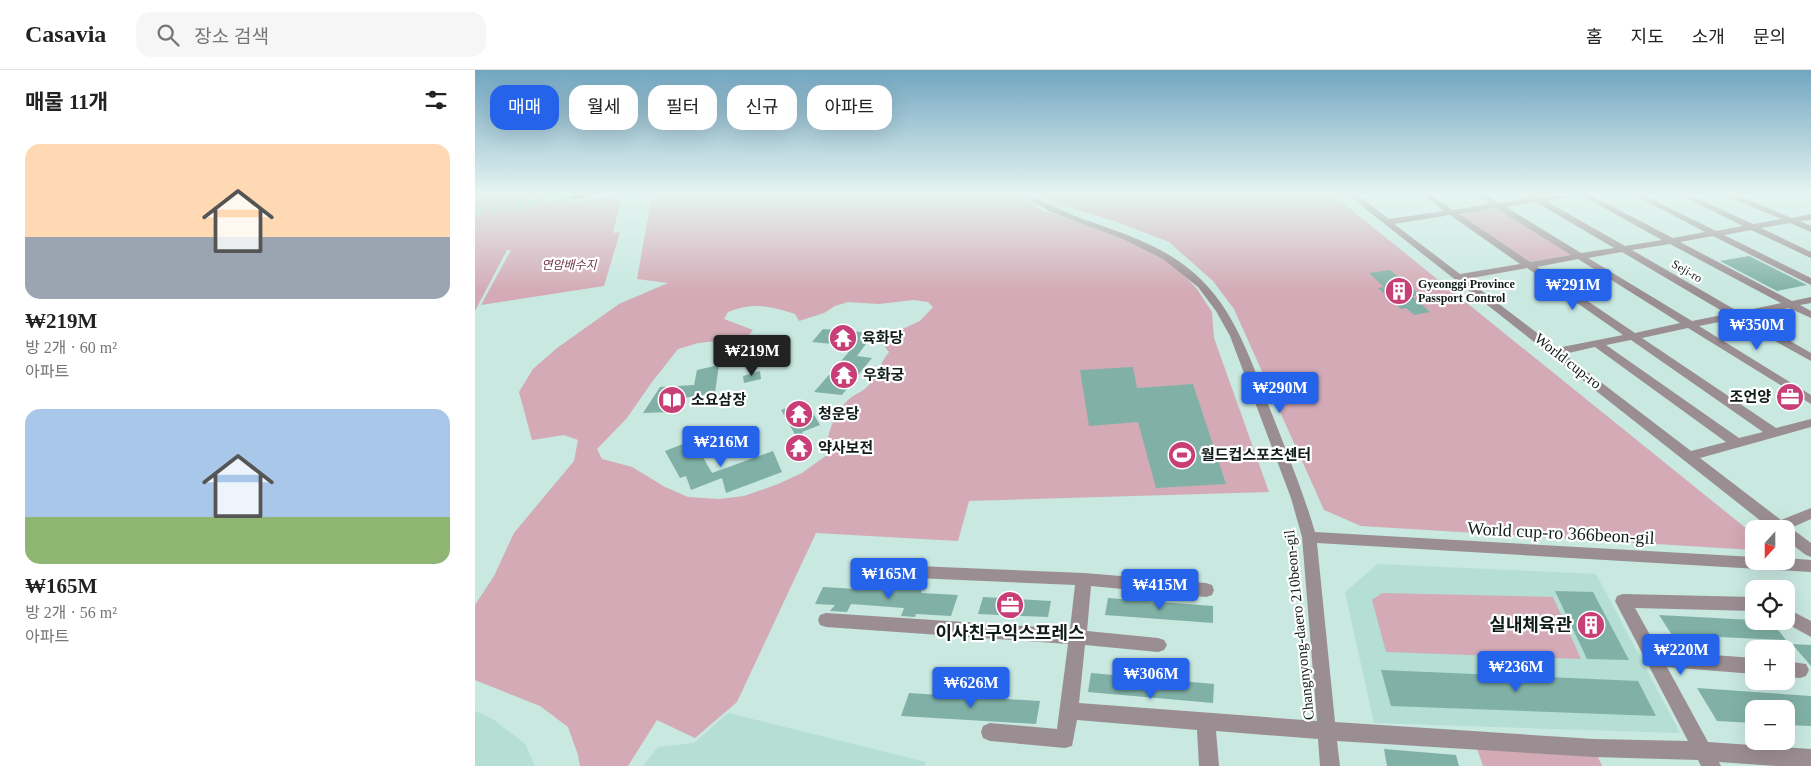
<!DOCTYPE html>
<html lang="ko">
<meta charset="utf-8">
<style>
body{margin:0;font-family:"Times New Roman","Noto Sans KR",serif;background:#f6f6f6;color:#222;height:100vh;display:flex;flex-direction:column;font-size:19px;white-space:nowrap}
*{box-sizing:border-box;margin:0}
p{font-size:16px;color:#767676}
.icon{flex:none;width:28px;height:28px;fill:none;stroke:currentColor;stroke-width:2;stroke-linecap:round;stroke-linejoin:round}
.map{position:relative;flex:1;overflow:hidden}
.details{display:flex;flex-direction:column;background:#fff;width:475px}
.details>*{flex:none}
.hud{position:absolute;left:15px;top:15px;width:475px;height:45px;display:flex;gap:10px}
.needle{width:32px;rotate:201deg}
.controls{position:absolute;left:1270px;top:450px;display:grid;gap:10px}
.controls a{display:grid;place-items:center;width:50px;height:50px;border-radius:10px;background:#fff;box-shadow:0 5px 20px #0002;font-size:25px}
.price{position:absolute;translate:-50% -42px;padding:0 11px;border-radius:5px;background:#2563eb;color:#fff;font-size:16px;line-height:32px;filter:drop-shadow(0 1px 2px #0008)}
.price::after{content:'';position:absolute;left:50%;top:30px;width:15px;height:11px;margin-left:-8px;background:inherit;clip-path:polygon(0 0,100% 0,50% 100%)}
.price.on{background:#222;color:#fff}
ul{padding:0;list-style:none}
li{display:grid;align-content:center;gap:10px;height:265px;padding:0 25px}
li span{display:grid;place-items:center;height:155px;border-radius:15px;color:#555}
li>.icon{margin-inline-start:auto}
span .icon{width:90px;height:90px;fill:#fffc;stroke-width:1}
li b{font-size:21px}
h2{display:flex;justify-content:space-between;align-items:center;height:60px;padding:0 25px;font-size:21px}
.pill{padding:0 18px;border-radius:15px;background:#fff;box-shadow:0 5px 20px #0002;font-size:18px;line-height:45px}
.pill.on{background:#2563eb;color:#fff}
header{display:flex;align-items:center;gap:30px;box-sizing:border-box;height:70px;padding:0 25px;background:#fff;border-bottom:1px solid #e0e0e0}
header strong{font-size:24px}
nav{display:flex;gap:28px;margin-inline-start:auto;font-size:18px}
.search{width:350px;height:45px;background:#f6f6f6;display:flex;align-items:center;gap:12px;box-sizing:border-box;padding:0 18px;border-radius:15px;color:#767676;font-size:19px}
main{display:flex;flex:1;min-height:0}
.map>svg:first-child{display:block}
.built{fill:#b5ded4}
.green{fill:#d3aab6;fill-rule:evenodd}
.building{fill:#81b1a6}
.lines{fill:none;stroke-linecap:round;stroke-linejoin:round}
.major-tunnel{stroke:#acc9c2;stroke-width:9;stroke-dasharray:9 4.5;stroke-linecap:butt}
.minor{fill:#9b8e92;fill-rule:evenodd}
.major{fill:#614c52;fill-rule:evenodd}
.labels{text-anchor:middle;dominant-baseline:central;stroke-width:4.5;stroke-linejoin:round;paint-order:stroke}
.far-park-label{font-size:12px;font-style:italic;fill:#6a3145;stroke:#fff}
.far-street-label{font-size:12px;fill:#101c19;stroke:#fff}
.far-poi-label{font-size:12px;font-weight:bold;fill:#101c19;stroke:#fff;text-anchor:start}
.poi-label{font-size:15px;font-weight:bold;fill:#101c19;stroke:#fff;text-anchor:start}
.street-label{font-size:15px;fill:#101c19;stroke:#fff}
.near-street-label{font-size:18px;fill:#101c19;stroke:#fff}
.near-poi-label{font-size:18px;font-weight:bold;fill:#101c19;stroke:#fff;text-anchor:end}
</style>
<header>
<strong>Casavia</strong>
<div class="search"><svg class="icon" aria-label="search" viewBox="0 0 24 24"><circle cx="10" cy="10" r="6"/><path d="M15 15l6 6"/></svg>장소 검색</div>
<nav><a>홈</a><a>지도</a><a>소개</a><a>문의</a></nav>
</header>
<main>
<section class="details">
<h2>매물 11개<svg class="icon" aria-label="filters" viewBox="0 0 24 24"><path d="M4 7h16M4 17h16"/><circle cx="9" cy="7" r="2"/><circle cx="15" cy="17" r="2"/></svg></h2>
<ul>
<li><span style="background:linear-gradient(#ffd9b3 60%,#9aa5b1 0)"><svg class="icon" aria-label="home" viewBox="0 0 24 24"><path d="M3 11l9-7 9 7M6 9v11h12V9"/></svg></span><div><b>₩219M</b><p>방 2개 · 60 m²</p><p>아파트</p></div></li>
<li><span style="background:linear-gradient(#a9c7e8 70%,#8fb573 0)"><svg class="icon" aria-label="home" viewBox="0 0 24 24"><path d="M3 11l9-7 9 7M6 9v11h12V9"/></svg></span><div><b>₩165M</b><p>방 2개 · 56 m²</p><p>아파트</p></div></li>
</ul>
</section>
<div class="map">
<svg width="1336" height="696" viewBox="0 0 1336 696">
<rect width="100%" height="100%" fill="#c8e8e0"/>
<!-- built -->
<g class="built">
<polygon points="903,494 1121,504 1205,663 899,653 870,522"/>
<polygon points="0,641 19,650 50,674 60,696 0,696"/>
<polygon points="253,643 451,692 449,696 168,696 183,677 219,673"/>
</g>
<!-- green -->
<g class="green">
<polygon points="0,125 101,125 97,132 147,125 138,163 145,162 129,216 6,235 36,180 32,180 0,241"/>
<path d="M177,125H541L566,140L641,165L668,176L702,198L722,219L737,242L739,268L794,422L494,431L483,471L341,463L262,632L220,668L182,650L153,696H105L103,685L93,657L65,636L0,610V535L19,506L39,463L99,391L103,370L89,365L57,370L44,322L58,299L82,278L144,234L193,213L162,209ZM438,230L453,232L458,237L445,251L423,261L410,271V277L414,282C405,293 401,307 394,315C389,321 380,324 374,329C360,342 350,366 352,385L327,403L303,414L269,426L244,429L213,427L190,417L157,397L127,389L122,379L152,348L177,312L203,279L223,273L262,269L274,265L278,260L249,249L253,242C278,232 295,236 320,244L324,251L349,243L360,236L373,232L404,234Z"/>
<polygon points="566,125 858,125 1272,459 1279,480 886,456 849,440 759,239 738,211 694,172 645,153 584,134"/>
<polygon points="1022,137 1097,185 1054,192 982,143"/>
<polygon points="907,523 1078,527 1106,589 911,582 897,530"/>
<polygon points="999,670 1119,678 1127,696 1008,696"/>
</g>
<!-- building -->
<g class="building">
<polygon points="1274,186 1332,215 1302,221 1245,191"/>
<polygon points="915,200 945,225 937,226 955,242 939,245 931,238 926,239 903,218 909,217 894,203"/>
<polygon points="348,259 399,263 382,286 397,288 367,325 339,322 379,276 337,272"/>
<polygon points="244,295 240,323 203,329 196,342 168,343 185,317 219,315 222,300"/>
<polygon points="658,297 662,318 718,314 751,414 681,418 663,352 614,356 605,300"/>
<polygon points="285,301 286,309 269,313 268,306"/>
<polygon points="331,331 345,355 327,362 335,379 316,385 312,378 325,373 306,340"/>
<polygon points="218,370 237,403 298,381 307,402 251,423 247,408 216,420 211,406 205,408 190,381"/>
<polygon points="384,515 447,519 446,523 483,525 476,546 441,544 440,547 426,546 429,538 376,534 372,542 355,541 360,535 340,534 348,517 382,519"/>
<polygon points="1080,521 1118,522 1154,590 1112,589"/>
<polygon points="508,527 576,531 573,547 503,544"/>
<polygon points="633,528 738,536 738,553 630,545"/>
<polygon points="1184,545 1296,551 1311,570 1197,565"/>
<polygon points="1317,574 1336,575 1336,596"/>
<polygon points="906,600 1163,611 1181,646 916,636"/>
<polygon points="616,603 739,614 738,633 613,622"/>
<polygon points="1222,618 1336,626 1336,656 1311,655 1311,639 1279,639 1279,653 1242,651"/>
<polygon points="434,623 565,631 561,654 426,646"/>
<polygon points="909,679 981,685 984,696 912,696"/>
</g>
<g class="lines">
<!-- major-tunnel -->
<polyline class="major-tunnel" points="0,142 100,126"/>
<!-- minor -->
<g class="minor">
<path d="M545,125C557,124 593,144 608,149C647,163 687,175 719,203C761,239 777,295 797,344C812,383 828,421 840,462L1279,487V491H1311V488L1336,490V502L842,473L860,652L1119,669L1213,671L1140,531L1142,526L1148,524L1279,527V541L1160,538L1184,581L1279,588V604L1192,597L1233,672L1336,679V696H1301L1244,692L1246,696H1226L1223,690L1119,687L862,671L865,696H845L843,669L741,661L744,696H724L722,660L602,650L597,676L590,678L515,671L508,668L506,662L508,656L515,653L582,659L593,574L351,557L345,555L343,550L345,545L351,543L595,559L600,515L395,506L390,504L387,500L390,496L395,494L609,503L731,513L737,515L739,520L737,525L731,527L616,516L612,561L683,568L689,570L692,575L689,580L683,582L610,575L604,633L842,651L827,467L816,428L755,266L741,241L723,217L688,189L648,169L578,143Z"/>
<path d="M873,125H882L914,149L969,141L947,125H956L978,140L1015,134L1002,125H1011L1024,133L1055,128L1051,125H1060L1064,127L1097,125L1093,127L1071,131L1150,176L1187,170L1106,125H1115L1198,168L1230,162L1159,125H1168L1241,161L1268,156L1205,125H1215L1278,154L1306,149L1253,127L1252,125H1262L1317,148L1336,144V150L1325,151L1336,156V162L1315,153L1286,158L1336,182V188L1276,160L1249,165L1336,208V215L1238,166L1205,172L1317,231L1336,227V233L1325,235L1336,241V248L1314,238L1272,246L1336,283V291L1260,249L1224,256L1336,325V334L1213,258L1167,268L1301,358L1336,349V357L1225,388L1306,450L1336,438V449L1316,458L1336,473V487L1331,485L1311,470V459H1296ZM1061,132L1139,178L1106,183L1031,137ZM1021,138L1096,185L1055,192L984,144ZM975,145L1045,194L985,204L919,154ZM1195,174L1306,233L1264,242L1157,180ZM1147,182L1252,244L1217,251L1113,188ZM1103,189L1205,253L1160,263L1062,197ZM1052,198L1148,265L1082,278L991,209ZM1156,270L1288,362L1264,368L1131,275ZM1120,277L1251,372L1216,381L1089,284Z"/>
<polygon points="1311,538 1336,551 1336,567 1307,551 1311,551"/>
<polygon points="1311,591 1331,594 1334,600 1331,606 1325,608 1311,607"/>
</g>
<!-- major -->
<path class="major" d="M97,125H116C112,129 102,129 97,128Z"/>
</g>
<!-- sky -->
<linearGradient id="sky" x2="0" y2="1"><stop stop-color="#72a6c1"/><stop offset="0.56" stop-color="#e6f5f1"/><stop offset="1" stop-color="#e6f5f1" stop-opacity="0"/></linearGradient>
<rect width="1336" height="222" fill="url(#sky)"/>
<!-- icons -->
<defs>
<symbol id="building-disc" viewBox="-11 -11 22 22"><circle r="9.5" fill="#c83e77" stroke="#fff"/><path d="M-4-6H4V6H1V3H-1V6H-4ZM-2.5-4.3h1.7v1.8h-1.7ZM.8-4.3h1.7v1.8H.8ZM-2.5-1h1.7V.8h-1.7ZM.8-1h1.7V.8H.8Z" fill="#fff"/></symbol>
<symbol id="temple-disc" viewBox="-11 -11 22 22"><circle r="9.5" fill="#c83e77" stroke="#fff"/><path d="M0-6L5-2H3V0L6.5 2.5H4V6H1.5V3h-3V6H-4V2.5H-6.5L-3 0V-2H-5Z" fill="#fff"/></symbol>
<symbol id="office-disc" viewBox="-11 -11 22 22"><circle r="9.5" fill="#c83e77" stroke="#fff"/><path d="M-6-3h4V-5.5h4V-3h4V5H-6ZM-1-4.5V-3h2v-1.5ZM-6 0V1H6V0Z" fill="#fff"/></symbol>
<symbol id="library-disc" viewBox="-11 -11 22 22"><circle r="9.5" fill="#c83e77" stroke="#fff"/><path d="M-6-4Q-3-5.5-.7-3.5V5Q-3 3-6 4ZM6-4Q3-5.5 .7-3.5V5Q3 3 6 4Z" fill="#fff"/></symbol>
<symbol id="stadium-disc" viewBox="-11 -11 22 22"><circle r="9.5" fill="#c83e77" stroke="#fff"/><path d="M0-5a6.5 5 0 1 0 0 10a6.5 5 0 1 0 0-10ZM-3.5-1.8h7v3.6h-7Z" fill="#fff"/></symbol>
</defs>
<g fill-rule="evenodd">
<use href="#building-disc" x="908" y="205" width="32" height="32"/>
<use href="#temple-disc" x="352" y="252" width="32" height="32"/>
<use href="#temple-disc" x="353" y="289" width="32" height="32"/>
<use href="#office-disc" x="1299" y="311" width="32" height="32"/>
<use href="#library-disc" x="181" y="314" width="32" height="32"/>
<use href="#temple-disc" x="308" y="328" width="32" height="32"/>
<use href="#temple-disc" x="308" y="362" width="32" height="32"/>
<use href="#stadium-disc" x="691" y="369" width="32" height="32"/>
<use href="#office-disc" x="519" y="519" width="32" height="32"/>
<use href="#building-disc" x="1100" y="539" width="32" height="32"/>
</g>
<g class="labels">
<!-- far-park labels -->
<g class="far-park-label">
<text x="94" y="195">연암배수지</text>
</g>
<!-- far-street labels -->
<g class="far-street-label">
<text transform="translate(1212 201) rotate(30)">Seji-ro</text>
</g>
<!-- far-poi labels -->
<g class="far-poi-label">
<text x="943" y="214">Gyeonggi Province<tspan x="943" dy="14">Passport Control</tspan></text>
</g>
<!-- poi labels -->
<g class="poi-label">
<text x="387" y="268">육화당</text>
<text x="388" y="305">우화궁</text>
<text x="1296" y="327" text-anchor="end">조언양</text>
<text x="216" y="330">소요삼장</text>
<text x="343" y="344">청운당</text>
<text x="343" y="378">약사보전</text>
<text x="726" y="385">월드컵스포츠센터</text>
</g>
<!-- street labels -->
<g class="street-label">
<text transform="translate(1093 291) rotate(38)">World cup-ro</text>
<text transform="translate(824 555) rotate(-96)">Changnyong-daero 210beon-gil</text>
</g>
<!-- near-street labels -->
<g class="near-street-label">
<text transform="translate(1086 463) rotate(3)">World cup-ro 366beon-gil</text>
</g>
<!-- near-poi labels -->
<g class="near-poi-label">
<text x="1097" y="555">실내체육관</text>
<text x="535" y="563" text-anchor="middle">이사친구익스프레스</text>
</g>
</g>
</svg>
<div class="controls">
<a><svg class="needle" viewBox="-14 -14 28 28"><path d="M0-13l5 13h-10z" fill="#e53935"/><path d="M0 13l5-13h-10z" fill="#767676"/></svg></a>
<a><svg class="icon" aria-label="locate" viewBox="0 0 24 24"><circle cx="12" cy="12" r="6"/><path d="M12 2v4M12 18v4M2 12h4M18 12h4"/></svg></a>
<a>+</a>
<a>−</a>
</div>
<b class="price" style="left:1098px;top:241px">₩291M</b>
<b class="price" style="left:1282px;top:281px">₩350M</b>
<b class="price on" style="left:277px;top:307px">₩219M</b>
<b class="price" style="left:805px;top:344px">₩290M</b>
<b class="price" style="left:246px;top:398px">₩216M</b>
<b class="price" style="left:414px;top:530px">₩165M</b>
<b class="price" style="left:685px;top:541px">₩415M</b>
<b class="price" style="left:1206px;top:606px">₩220M</b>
<b class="price" style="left:1041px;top:623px">₩236M</b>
<b class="price" style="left:676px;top:630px">₩306M</b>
<b class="price" style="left:496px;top:639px">₩626M</b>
<div class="hud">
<a class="pill on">매매</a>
<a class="pill">월세</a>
<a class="pill">필터</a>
<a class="pill">신규</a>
<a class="pill">아파트</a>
</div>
</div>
</main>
